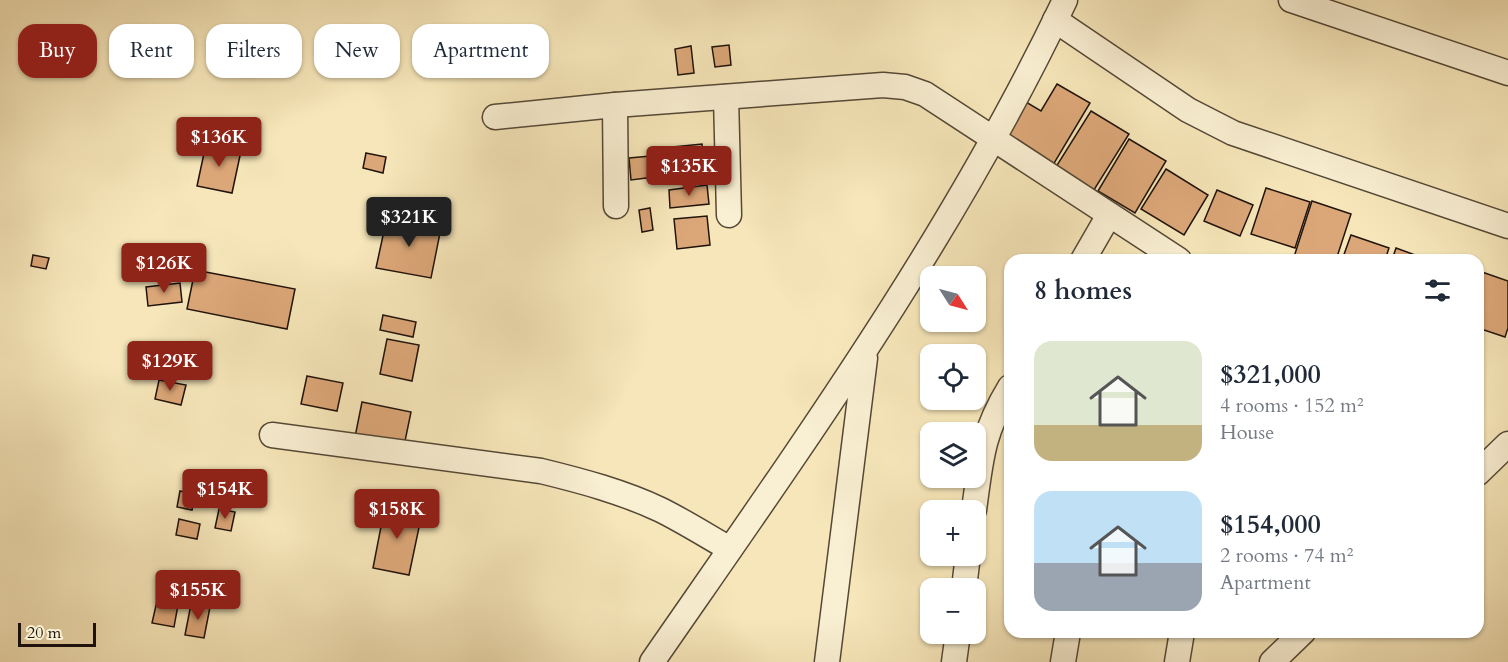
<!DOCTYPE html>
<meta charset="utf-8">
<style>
body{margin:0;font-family:Cardo,serif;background:#f2f2f3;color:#1f2937;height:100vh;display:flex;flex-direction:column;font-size:22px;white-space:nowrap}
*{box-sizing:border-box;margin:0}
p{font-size:20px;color:#747a83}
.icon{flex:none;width:33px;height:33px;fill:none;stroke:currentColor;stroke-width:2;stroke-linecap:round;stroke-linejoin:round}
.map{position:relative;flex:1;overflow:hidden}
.sheet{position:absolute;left:1004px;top:254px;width:480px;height:384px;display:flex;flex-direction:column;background:#fff;border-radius:18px;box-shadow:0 2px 4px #0004}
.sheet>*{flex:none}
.top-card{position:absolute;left:18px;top:24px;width:570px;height:54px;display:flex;gap:12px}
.needle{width:39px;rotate:126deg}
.controls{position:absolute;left:920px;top:266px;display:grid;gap:12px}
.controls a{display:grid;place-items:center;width:66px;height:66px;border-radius:12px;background:#fff;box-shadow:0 2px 4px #0004;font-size:30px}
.scale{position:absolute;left:18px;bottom:15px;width:78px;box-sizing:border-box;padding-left:6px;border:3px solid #1f130b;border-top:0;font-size:16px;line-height:21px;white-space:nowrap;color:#1f130b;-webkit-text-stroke:4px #f9efd2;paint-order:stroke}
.price{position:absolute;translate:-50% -51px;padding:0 14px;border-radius:6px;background:#8f2418;color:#fff;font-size:20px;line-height:39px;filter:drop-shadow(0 2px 3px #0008)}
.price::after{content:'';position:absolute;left:50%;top:36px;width:18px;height:14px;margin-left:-9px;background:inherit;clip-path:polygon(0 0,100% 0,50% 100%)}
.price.active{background:#222;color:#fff}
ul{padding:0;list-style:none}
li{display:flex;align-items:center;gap:18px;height:150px;padding:0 30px}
li span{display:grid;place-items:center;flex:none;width:168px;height:120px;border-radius:18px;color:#555}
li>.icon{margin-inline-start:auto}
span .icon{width:72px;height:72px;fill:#fffc;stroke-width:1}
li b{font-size:26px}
h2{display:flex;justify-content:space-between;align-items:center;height:72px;padding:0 30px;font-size:26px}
.chip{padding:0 21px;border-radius:18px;background:#fff;box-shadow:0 2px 4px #0004;font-size:21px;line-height:54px}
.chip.active{background:#8f2418;color:#fff}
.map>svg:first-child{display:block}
.building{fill:#dca778;stroke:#1f130b;stroke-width:1.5}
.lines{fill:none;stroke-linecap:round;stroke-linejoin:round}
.minor-casing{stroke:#554836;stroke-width:27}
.minor{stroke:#f9efd2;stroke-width:24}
</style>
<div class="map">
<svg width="1508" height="662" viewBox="0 0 1508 662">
<rect width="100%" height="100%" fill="#f6e6b9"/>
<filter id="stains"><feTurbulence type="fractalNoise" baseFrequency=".00333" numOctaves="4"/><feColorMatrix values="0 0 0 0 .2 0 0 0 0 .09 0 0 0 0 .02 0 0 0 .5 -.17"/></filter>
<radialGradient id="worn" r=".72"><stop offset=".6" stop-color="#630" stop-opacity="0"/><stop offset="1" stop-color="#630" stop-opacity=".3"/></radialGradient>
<!-- building -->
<g class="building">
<polygon points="729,45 731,65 715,67 712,47"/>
<polygon points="691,46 694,73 678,75 675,49"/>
<polygon points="1057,84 1090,103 1050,170 1002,142 1026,102 1041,111"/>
<polygon points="1091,111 1129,134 1092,193 1054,170"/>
<polygon points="1129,139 1166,161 1135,213 1098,191"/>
<polygon points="206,144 241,151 232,193 197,186"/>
<polygon points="702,144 704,166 675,169 673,147"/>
<polygon points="366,153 386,157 383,173 363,168"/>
<polygon points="651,156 654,177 631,180 629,158"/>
<polygon points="1166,169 1208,195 1184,235 1141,209"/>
<polygon points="707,185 709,204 670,208 669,190"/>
<polygon points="1266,188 1310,202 1295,248 1251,234"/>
<polygon points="1217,190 1253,205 1240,236 1204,221"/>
<polygon points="1312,201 1351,214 1336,260 1293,260"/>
<polygon points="650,208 653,230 642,232 639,210"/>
<polygon points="707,216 710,245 677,249 674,219"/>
<polygon points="387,217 441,228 431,278 376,268"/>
<polygon points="1351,235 1389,248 1385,260 1342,260"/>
<polygon points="1396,248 1426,259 1426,260 1392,260"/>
<polygon points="33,255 49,258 46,269 31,266"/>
<polygon points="195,270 295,289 287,329 187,309"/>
<polygon points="1482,272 1508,281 1508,328 1505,337 1478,328 1478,284"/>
<polygon points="180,283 182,302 148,306 146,287"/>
<polygon points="383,315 416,322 413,337 380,330"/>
<polygon points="387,339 419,345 412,381 380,374"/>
<polygon points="307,376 343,383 337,411 301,404"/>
<polygon points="159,380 186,385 181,405 155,399"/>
<polygon points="362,402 411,412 404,446 355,437"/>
<polygon points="180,491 195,494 192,510 177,507"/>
<polygon points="385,506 422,513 409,575 373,568"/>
<polygon points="219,509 235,512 231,531 215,528"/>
<polygon points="179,519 200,524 197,539 176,535"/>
<polygon points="157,601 178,605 174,627 152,623"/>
<polygon points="191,604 210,607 204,638 185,635"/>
</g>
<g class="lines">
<defs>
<g id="minor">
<polyline points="1291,0 1508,73"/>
<polyline points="1055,20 1188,110 1233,133 1508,226"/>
<polyline points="726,97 729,215"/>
<polyline points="615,105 616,206"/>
<polyline points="495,117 615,105 883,85 905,87 925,94 1179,260"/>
<polyline points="1083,260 1109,215"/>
<path d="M272,435L541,471C582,481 623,492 661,510C685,522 707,536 730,549"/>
<polyline points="1478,473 1508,444"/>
<path d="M974,510C981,459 982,433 1010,387"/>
<polyline points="964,588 968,555"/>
<path d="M652,662C800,448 953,236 1065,0"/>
<polyline points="827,662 865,358"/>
<polyline points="954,662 958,633"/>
<polyline points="1063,662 1068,632"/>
<polyline points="1177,662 1182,632"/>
<polyline points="1272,662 1303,632"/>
</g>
</defs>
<!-- minor casing -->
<use href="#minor" class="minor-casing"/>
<!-- minor -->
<use href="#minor" class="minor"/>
</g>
<rect width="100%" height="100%" filter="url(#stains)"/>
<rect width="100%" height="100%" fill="url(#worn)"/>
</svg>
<div class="controls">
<a><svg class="needle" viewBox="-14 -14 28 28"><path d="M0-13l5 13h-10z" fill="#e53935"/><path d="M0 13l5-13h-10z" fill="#747a83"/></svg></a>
<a><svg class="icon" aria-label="locate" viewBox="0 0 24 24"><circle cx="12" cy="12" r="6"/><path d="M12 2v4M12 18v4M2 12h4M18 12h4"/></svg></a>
<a><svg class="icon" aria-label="layers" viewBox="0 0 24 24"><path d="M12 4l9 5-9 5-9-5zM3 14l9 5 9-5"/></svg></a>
<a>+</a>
<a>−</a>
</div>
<div class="scale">20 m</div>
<b class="price" style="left:219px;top:168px">$136K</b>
<b class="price" style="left:689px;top:197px">$135K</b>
<b class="price active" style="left:409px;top:248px">$321K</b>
<b class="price" style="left:164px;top:294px">$126K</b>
<b class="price" style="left:170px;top:392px">$129K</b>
<b class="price" style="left:225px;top:520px">$154K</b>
<b class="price" style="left:397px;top:540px">$158K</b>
<b class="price" style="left:198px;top:621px">$155K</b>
<div class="top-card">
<a class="chip active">Buy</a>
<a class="chip">Rent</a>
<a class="chip">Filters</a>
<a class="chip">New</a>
<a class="chip">Apartment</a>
</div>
<section class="sheet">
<h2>8 homes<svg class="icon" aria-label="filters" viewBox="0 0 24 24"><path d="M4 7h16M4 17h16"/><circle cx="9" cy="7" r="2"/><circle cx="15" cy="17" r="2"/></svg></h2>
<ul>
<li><span style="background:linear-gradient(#dfe7d0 70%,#c2b280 0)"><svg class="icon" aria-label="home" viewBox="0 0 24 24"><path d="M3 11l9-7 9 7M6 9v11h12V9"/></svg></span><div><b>$321,000</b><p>4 rooms · 152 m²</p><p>House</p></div></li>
<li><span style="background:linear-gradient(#bfe0f5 60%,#9aa5b1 0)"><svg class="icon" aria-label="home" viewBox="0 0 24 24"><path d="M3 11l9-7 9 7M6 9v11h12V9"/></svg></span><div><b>$154,000</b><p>2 rooms · 74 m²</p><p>Apartment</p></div></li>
</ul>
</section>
</div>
